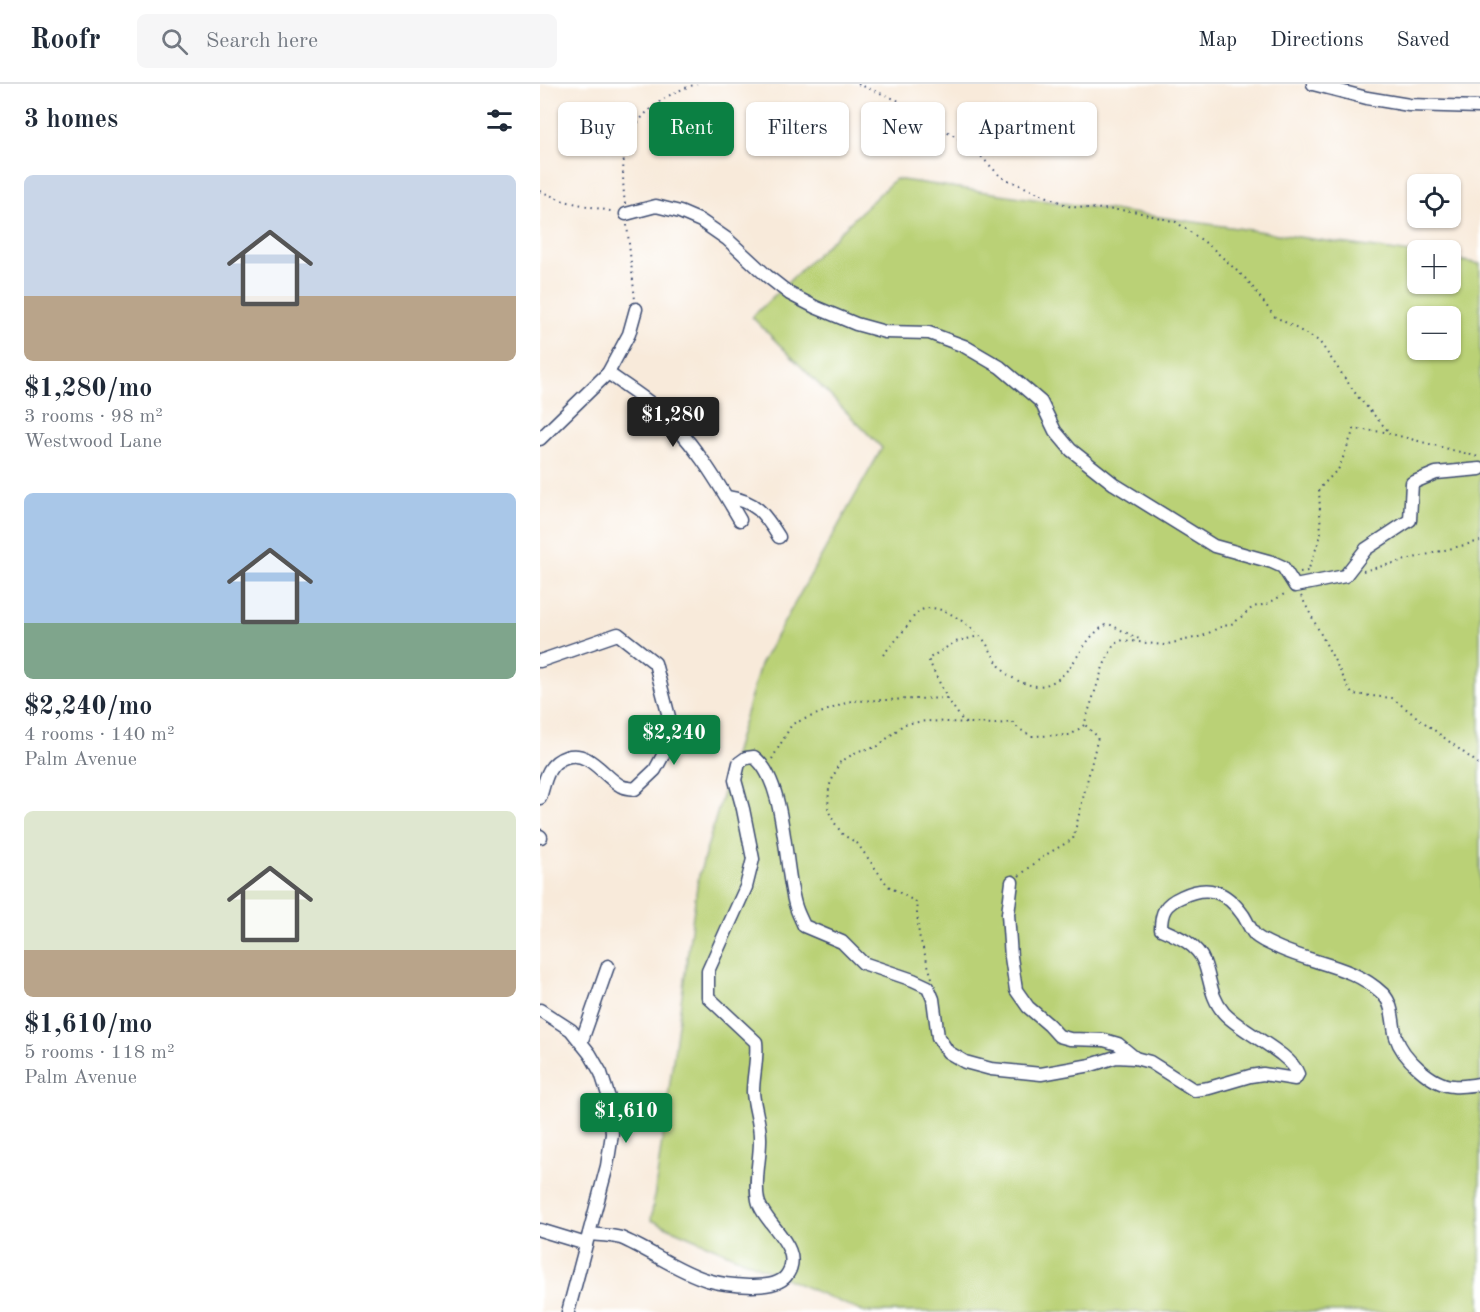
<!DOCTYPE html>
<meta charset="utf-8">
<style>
body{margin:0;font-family:"Old Standard TT",serif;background:#f6f6f7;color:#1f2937;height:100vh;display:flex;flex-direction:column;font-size:22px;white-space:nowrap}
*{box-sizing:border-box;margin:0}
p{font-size:20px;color:#747a83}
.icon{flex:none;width:33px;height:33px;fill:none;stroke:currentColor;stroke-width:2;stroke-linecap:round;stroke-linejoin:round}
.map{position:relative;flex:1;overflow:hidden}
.sheet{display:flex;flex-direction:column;background:#fff;width:540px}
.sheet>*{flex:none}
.banner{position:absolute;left:18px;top:18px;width:570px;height:54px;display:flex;gap:12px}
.tools{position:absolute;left:867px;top:90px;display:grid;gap:12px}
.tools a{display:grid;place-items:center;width:54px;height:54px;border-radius:9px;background:#fff;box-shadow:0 2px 4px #0004;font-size:30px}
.price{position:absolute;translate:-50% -51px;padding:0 14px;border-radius:6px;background:#0b8043;color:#fff;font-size:20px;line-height:39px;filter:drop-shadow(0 2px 3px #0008)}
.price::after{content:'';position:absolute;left:50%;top:36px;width:18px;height:14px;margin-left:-9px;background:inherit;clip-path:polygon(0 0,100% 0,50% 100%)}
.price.on{background:#222;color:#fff}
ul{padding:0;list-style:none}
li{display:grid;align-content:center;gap:12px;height:318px;padding:0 24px}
li span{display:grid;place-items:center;height:186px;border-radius:9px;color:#555}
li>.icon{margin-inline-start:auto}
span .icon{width:108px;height:108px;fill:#fffc;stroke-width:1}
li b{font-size:26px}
h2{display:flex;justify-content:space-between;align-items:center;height:72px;padding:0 24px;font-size:26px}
.chip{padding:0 21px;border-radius:9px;background:#fff;box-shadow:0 2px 4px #0004;font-size:21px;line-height:54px}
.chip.on{background:#0b8043;color:#fff}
header{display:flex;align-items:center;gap:36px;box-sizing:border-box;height:84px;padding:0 30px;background:#fff;border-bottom:2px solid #e0e1e3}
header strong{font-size:28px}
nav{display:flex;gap:33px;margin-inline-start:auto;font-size:21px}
.search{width:420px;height:54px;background:#f6f6f7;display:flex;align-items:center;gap:15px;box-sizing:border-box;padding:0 21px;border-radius:9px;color:#747a83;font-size:22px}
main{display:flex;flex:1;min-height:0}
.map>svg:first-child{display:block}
.green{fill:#bad176;stroke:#6a806a;stroke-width:1.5;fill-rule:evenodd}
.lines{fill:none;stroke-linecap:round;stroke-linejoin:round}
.minor-casing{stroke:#3c4b71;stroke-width:15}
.path{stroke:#3c4b71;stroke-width:2;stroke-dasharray:1.5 4.5;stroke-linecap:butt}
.minor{stroke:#fff;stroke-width:12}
</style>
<header>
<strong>Roofr</strong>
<div class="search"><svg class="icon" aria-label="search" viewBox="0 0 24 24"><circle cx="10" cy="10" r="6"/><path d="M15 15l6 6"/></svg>Search here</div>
<nav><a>Map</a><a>Directions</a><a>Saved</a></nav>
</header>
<main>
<section class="sheet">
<h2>3 homes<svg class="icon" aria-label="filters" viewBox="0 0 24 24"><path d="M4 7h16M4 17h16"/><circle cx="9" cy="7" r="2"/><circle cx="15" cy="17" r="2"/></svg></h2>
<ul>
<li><span style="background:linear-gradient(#c9d6e8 65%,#b9a48a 0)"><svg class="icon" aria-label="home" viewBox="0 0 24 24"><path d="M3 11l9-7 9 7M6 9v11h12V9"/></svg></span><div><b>$1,280/mo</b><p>3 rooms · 98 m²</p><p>Westwood Lane</p></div></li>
<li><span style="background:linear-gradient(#a9c7e8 70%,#7fa58c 0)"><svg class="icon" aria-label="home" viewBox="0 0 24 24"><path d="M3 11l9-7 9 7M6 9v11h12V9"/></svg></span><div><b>$2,240/mo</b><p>4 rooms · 140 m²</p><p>Palm Avenue</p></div></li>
<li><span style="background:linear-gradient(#dfe7d0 75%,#b9a48a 0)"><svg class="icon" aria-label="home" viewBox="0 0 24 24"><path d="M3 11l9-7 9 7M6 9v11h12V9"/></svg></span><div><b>$1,610/mo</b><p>5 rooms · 118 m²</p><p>Palm Avenue</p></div></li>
</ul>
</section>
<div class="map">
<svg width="940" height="1228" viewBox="0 0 940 1228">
<rect width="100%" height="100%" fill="#fff"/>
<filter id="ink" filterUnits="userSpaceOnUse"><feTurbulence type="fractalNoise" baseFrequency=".0167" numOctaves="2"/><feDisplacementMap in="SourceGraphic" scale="12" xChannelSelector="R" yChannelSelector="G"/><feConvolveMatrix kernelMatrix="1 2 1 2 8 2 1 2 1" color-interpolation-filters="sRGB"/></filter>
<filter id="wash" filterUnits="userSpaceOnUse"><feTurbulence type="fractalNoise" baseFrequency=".008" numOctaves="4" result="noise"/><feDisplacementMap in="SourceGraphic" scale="24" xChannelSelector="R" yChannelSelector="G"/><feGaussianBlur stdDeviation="1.35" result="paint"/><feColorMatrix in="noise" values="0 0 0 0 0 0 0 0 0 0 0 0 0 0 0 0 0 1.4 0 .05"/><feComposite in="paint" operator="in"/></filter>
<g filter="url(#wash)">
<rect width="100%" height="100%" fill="#f8eada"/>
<!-- green -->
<path class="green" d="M355,95L877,170L878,200H910L911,175L940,180V1228H323L111,1136L158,795L220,581L342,364L212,233ZM878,232H910V266H878Z"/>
</g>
<g filter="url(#ink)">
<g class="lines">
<defs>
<g id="minor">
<polyline points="773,0 827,14 869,21 940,23"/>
<polyline points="86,130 116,122 140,128 161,137 187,155 227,192 250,210 275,223 316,240 345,248 389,249 424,262 460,283 501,318 515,347 531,366 574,400 674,462 732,478 743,483 755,502 805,492 826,465 870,436 872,399 896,389 940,385"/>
<path d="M68,289C83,300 99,310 114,322C151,353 176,395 200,436"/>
<polyline points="0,355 68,289 89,250 96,225"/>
<path d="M187,413C216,417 224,429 239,453"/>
<path d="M0,577L78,550L115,579L129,633L128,662L115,686L95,705C90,704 85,704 81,702C63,692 50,666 26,673C7,679 5,697 0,714"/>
<polyline points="0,752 1,753"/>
<polyline points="472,798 468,830 471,873 476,906 488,923 509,941 519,952 530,955 564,956 578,960 595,974"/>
<polyline points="0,926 31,946 50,970 61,989 70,1017 72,1050 67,1082 28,1228"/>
<polyline points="41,959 68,882"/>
<polyline points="0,1146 46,1160"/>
<path d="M49,1150C59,1151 71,1151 81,1154C110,1166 137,1187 167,1196C184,1201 234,1208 246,1192C267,1165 223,1140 218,1116C214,1097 220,1077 220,1057C221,1041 214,1024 213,1008C213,991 218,975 216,958L168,913V887L206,803L213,775L203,725L195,696L199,679L206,674L214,673C246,697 244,782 255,820C257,828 261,835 264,842L302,858L323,879L373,896L388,903L393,915L398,953L408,968L425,978L451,985L501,990L551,981L576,973L595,974L610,978L654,1006L669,1004L710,992L723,990L755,995L758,990C751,969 701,948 684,929C670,913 671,896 664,878C657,860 637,852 621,845C621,828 625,820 641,813C668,800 686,807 703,831C707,837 710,845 715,851C720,856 732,861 739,864C774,880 814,882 843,910C854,921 852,939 856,953C862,973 892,1001 913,1002C921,1003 931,1001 940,1000"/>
</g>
</defs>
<!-- minor casing -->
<use href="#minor" class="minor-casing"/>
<!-- path -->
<g class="path">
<polyline points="318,0 357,16 432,63 461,93 531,123 593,127 636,138 670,162 708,197 734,232 779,257 818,313 850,349"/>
<polyline points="0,107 24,117 75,128"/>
<path d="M85,120C83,104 82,84 85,68C91,33 125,9 157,0"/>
<polyline points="87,141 95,216"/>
<polyline points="823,487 940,457"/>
<polyline points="760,488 768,487 781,451 779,405 799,384 814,345 844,348 939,373"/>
<polyline points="761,512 812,610 852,614 940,681"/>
<path d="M343,571C350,562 358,555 364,546C369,541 373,532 378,528C397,514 429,541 442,554C451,564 455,579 465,588C473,596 488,602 499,602C535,599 539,551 569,540L599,555"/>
<polyline points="425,640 407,614 388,575 415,558 439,552"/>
<polyline points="232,675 252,640 311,617 407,614"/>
<polyline points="479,792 504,772 533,755 558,653 545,641"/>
<polyline points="392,894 379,851 376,818 348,802 317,759 303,751 294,738 288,726 289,703 299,679 318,667 337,663 364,640 386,637 457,640 472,638 479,645 492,652 531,651 544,641 563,583 574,560 583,556 623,561 663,552 678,544 694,539 713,523 727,520 746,509"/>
</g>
<!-- minor -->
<use href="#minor" class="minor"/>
</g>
</g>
</svg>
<div class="tools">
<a><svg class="icon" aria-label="locate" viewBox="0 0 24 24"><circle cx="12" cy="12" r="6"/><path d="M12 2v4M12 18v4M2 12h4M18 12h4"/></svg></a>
<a>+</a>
<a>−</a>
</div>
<b class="price on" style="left:133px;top:364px">$1,280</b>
<b class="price" style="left:134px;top:682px">$2,240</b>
<b class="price" style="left:86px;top:1060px">$1,610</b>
<div class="banner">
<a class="chip">Buy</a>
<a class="chip on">Rent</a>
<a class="chip">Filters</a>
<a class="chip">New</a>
<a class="chip">Apartment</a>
</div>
</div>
</main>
